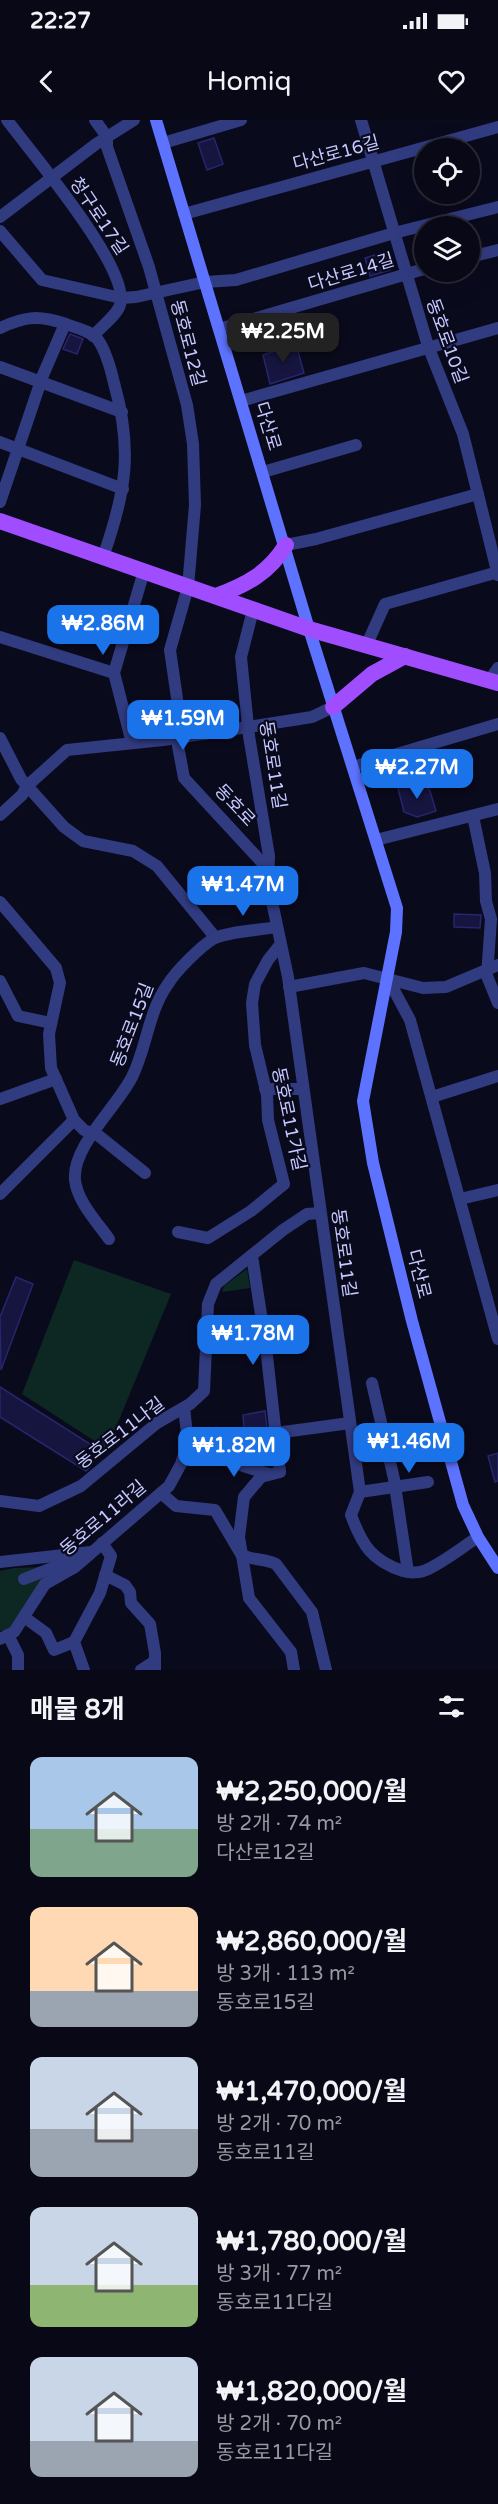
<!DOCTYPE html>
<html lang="ko">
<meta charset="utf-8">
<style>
body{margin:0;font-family:"Varela Round","Noto Sans KR",sans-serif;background:#161623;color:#f1f3f6;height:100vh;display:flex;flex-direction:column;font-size:22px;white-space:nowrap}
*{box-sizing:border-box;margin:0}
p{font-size:20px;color:#989aa1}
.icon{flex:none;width:33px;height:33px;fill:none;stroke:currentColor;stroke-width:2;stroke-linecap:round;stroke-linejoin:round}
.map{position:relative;height:1550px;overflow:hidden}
.drawer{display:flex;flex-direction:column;background:#080816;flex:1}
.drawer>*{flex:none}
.buttons{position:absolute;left:414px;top:18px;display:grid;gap:12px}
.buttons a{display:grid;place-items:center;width:66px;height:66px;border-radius:50%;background:#080816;box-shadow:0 6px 24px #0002,0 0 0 2px #292935;font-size:30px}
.price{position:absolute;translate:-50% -51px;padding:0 14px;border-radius:12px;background:#1a73e8;color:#fff;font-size:20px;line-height:39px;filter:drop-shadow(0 2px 3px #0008)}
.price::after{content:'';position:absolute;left:50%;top:36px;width:18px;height:14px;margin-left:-9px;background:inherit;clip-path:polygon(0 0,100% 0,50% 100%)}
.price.active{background:#222;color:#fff}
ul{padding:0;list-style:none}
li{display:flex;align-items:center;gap:18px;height:150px;padding:0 30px}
li span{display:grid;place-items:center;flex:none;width:168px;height:120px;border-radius:12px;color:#555}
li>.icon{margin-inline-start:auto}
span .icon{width:72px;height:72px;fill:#fffc;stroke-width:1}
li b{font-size:26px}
h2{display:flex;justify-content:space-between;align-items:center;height:72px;padding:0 30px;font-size:26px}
.status{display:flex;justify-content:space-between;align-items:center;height:42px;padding:0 30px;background:#080816;direction:ltr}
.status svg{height:16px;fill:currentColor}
header{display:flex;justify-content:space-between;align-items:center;height:78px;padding:0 30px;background:#080816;font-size:27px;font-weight:600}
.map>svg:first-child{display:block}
.green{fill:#0d2722}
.building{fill:#16153f;stroke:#27256d;stroke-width:1.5}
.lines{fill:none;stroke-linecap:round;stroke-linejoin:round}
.minor{stroke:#313b80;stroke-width:12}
.secondary{stroke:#5d73ff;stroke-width:12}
.primary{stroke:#9f4dff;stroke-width:16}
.labels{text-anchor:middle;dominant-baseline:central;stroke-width:4.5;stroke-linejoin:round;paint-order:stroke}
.street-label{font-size:18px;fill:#c6c9ff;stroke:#0a0a1d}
</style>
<div class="status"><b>22:27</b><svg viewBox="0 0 49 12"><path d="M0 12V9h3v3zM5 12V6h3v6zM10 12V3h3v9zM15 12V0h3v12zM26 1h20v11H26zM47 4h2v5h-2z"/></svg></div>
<header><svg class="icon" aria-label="back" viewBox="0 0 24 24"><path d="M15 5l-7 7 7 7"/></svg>Homiq<svg class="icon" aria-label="heart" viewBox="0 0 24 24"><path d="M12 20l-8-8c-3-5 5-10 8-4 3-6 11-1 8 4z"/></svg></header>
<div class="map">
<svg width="498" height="1550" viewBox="0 0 498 1550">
<rect width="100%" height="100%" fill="#0a0a1d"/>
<!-- green -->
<g class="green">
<polygon points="74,1140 171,1174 107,1329 22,1274"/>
<polygon points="247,1149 250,1168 222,1172 224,1166"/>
<polygon points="44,1447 46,1460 11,1510 0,1511 0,1451 14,1448"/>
</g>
<!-- building -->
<g class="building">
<polygon points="214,18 223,44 207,50 198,23"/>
<polygon points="385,132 390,150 370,156 365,138"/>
<polygon points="70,214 83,219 77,234 63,229"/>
<polygon points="296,224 304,253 270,264 263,235"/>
<polygon points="422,661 430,671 436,691 417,697 404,692 398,668"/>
<polygon points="454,794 481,795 480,808 454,807"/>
<polygon points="16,1157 33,1164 1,1250 0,1197"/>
<polygon points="0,1267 101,1331 89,1348 86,1351 0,1297"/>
<polygon points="265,1291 268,1316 245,1321 243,1295"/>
<polygon points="498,1333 498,1361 495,1362 488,1336"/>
</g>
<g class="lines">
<!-- minor -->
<g class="minor">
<path d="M7,0C30,31 132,150 120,185C117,195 101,207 93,216"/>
<polyline points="95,0 107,17 107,27 149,147 187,285 193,324 195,385 188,467 170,530 181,606 178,626 184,658 268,749"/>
<polyline points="361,0 428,226 463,314 498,455"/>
<polyline points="163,23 241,0"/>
<polyline points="184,94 498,7"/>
<polyline points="0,97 96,24 134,0"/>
<polyline points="0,111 42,160 121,178 136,177 205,162 236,160 394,113 498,87"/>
<polyline points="470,137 498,130"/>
<path d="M0,208C26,196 39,195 66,204C76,208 92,211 98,220C106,231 111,250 114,263C133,330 126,372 103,437"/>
<polyline points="219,209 424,149"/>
<polyline points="0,247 122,292"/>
<polyline points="241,281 498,208"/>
<polyline points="0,322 123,369"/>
<polyline points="263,352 356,325"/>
<polyline points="0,382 43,255 65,204"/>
<polyline points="286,425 316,419 478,374"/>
<path d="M253,490L241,537L249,616L269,736L268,763L288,857L360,1372L351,1395C362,1425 372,1441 403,1451C410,1453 420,1453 426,1450C444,1442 461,1428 478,1417"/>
<polyline points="0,517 114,553"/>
<polyline points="367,524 385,484 498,452"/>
<polyline points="489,561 498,548"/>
<polyline points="0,618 21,659 64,707 83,721 133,731 157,746 215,817"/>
<polyline points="132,623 114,553 144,451"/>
<polyline points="353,647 498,604"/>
<polyline points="0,695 22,675 27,666 67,630 163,620 248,607 312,597 333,587"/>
<polyline points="473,696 485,753 486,781 491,799 487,856 498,883"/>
<polyline points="376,720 498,689"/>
<polyline points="0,782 56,848 60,863 49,914 51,948 74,1000 84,1010 99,1016 145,1053"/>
<polyline points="387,857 410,900 498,1219"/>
<polyline points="0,861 18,896 51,903"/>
<polyline points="289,867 364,853 423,868 446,867 498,845"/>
<polyline points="265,969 302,969"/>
<polyline points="432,977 498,956"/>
<polyline points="0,979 56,959"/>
<polyline points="0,1074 74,1000"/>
<polyline points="460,1079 498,1070"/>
<polyline points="178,1112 208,1118 251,1091 284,1064 268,1000 267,975 255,925 252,883 255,864 268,840 280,825"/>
<path d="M109,1119C97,1102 77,1081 75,1060C72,1026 117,987 132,957C147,927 148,892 168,864C176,851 200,827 213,819C224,812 262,810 276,807"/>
<polyline points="252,1136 266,1227 280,1352 261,1357 244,1377 239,1417 249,1478 291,1532 294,1550"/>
<polyline points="372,1263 394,1359 408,1452"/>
<polyline points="276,1313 350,1303"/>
<polyline points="228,1322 243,1346 269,1354"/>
<polyline points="360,1372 428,1362"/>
<path d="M161,1373L176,1386L215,1390L241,1434C252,1441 264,1438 276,1444L312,1492L326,1550"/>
<polyline points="0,1381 39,1386 81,1366 157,1303 190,1284 204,1271 208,1184 216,1164 283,1110 307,1094 320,1093"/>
<polyline points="0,1442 91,1432"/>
<polyline points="105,1455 125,1465 130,1472 131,1483 150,1504 155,1533 155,1550"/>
<polyline points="24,1459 67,1442 74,1435"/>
<polyline points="24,1497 46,1513 54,1530 74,1522"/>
<polyline points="8,1515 18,1535 18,1550"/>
<polyline points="0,1519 14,1512 45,1464 75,1447 169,1366 181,1344 188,1322 184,1288"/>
<polyline points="84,1550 74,1522 100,1473 111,1436 102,1423"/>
<polyline points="141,1550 155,1541"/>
</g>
<!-- secondary -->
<polyline class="secondary" points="156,0 309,509 397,788 396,812 363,981 373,1043 412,1201 463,1385 478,1417 498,1448"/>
<!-- primary -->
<g class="primary">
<polyline points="0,401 309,509 498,563"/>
<path d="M216,476C246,465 269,453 286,425"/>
<polyline points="333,587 372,554 405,536"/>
</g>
</g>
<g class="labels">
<!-- street labels -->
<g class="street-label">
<text transform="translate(336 33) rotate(-15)">다산로16길</text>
<text transform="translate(99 96) rotate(56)">청구로17길</text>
<text transform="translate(351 152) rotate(-17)">다산로14길</text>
<text transform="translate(447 221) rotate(70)">동호로10길</text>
<text transform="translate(188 223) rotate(75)">동호로12길</text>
<text transform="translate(268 306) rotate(73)">다산로</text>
<text transform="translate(273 645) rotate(81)">동호로11길</text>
<text transform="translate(235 685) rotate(47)">동호로</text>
<text transform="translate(132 905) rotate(-69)">동호로15길</text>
<text transform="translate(289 999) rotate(78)">동호로11가길</text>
<text transform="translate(344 1133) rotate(82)">동호로11길</text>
<text transform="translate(419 1154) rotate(76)">다산로</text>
<text transform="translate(120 1313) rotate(-37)">동호로11나길</text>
<text transform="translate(103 1398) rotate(-40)">동호로11라길</text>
</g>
</g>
</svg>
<div class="buttons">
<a><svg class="icon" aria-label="locate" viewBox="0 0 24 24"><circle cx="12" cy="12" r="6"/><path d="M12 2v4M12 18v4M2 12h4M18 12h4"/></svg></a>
<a><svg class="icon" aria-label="layers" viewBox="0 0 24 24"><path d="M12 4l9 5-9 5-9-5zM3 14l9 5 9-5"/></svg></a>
</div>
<b class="price active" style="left:283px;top:244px">₩2.25M</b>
<b class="price" style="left:103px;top:536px">₩2.86M</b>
<b class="price" style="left:183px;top:631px">₩1.59M</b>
<b class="price" style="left:417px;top:680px">₩2.27M</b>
<b class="price" style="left:243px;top:797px">₩1.47M</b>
<b class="price" style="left:253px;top:1246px">₩1.78M</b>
<b class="price" style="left:409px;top:1354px">₩1.46M</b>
<b class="price" style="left:234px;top:1358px">₩1.82M</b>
</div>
<section class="drawer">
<h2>매물 8개<svg class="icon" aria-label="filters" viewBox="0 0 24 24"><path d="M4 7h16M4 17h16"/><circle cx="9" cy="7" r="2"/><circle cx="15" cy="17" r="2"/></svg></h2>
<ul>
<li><span style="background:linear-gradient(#a9c7e8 60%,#7fa58c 0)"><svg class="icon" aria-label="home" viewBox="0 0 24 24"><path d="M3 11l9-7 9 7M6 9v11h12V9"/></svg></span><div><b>₩2,250,000/월</b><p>방 2개 · 74 m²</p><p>다산로12길</p></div></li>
<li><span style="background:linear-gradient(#ffd9b3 70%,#9aa5b1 0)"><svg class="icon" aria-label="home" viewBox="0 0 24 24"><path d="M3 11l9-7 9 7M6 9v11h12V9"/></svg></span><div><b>₩2,860,000/월</b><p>방 3개 · 113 m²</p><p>동호로15길</p></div></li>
<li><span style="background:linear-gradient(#c9d6e8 60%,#9aa5b1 0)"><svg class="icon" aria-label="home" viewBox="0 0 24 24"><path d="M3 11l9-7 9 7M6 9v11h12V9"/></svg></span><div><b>₩1,470,000/월</b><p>방 2개 · 70 m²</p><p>동호로11길</p></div></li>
<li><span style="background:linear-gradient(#c9d6e8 65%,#8fb573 0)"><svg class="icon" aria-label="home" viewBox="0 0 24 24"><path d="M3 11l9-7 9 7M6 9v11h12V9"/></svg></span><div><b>₩1,780,000/월</b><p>방 3개 · 77 m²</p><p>동호로11다길</p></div></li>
<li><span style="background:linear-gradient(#c9d6e8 70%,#9aa5b1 0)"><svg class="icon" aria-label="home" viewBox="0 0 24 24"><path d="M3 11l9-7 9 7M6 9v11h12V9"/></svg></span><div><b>₩1,820,000/월</b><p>방 2개 · 70 m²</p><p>동호로11다길</p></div></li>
</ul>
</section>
